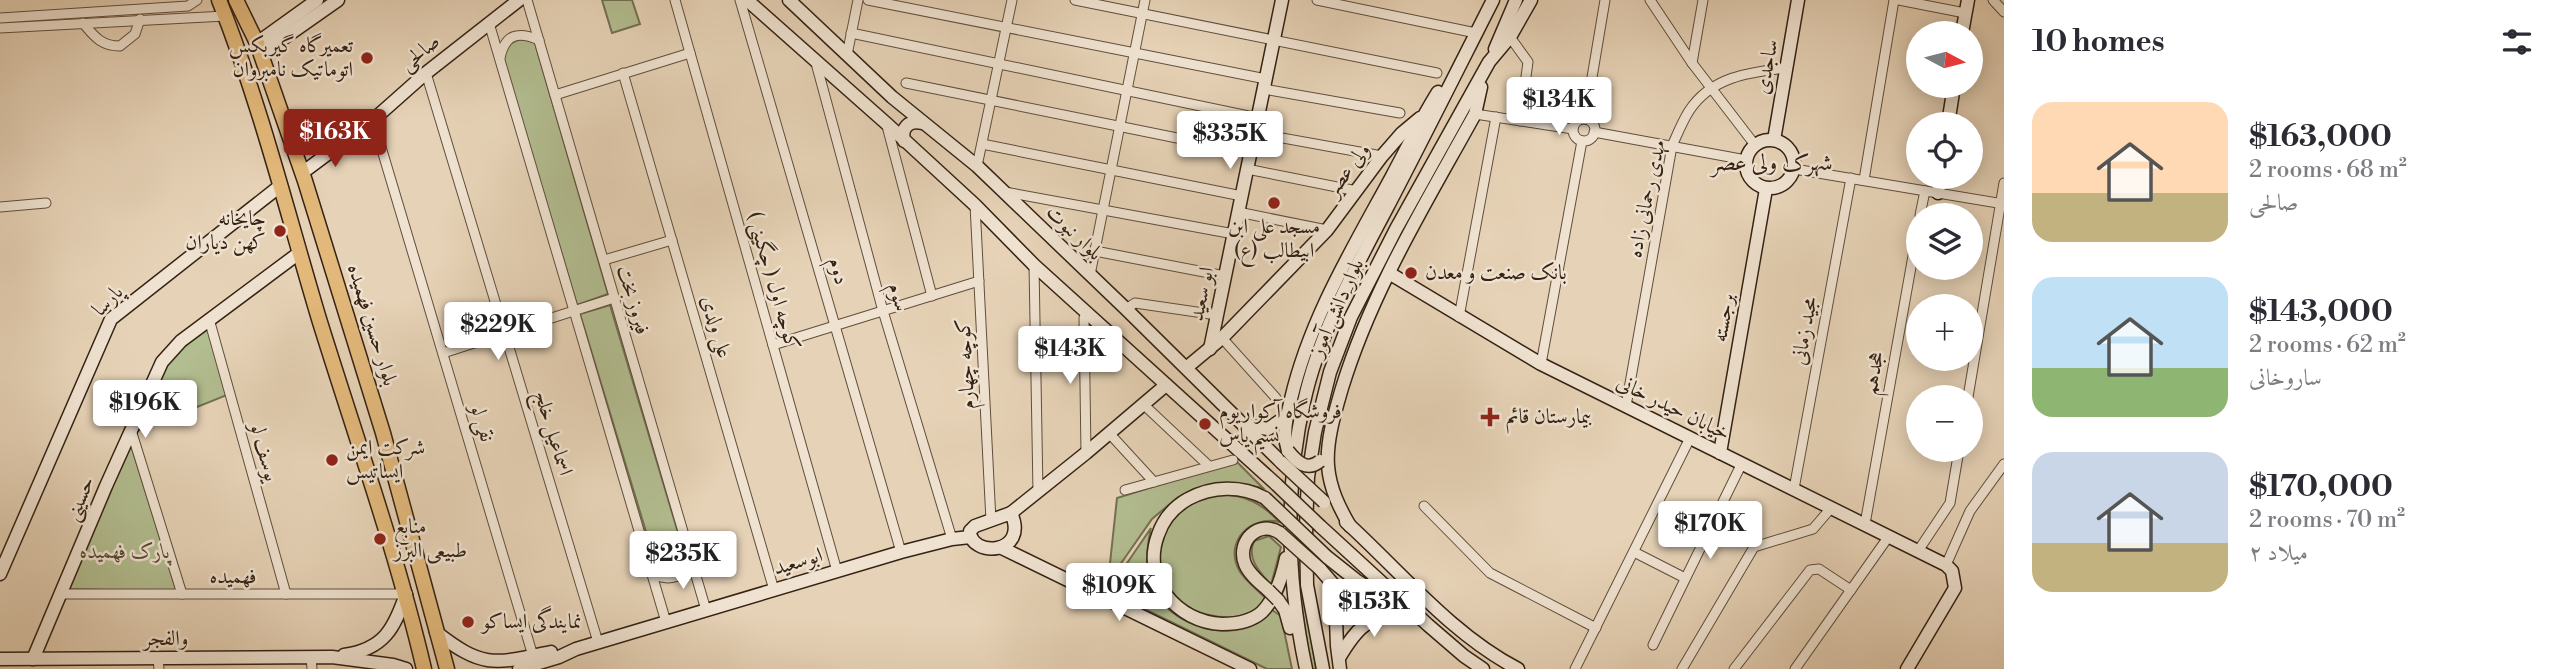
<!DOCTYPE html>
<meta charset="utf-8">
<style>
body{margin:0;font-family:"Libre Bodoni",Amiri,serif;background:#f2f2f3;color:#2b2b33;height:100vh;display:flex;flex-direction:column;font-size:26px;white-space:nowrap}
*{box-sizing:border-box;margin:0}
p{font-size:23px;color:#7c7c81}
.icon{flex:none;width:38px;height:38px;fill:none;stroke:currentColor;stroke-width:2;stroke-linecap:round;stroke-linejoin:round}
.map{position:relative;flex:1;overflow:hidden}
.details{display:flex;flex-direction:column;background:#fff;width:560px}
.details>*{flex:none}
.needle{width:46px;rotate:97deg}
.controls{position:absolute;left:1906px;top:21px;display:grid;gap:14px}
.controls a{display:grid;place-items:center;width:77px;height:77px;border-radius:50%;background:#fff;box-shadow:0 4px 18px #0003;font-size:35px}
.price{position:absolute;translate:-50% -60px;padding:0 16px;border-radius:7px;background:#fff;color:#222;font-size:23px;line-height:46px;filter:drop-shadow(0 2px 4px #0008)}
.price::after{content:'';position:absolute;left:50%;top:42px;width:21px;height:16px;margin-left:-10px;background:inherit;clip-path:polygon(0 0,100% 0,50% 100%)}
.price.active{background:#8f2418;color:#fff}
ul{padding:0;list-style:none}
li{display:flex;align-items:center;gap:21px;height:175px;padding:0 28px}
li span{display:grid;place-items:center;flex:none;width:196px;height:140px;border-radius:21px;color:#555}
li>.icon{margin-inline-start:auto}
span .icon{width:84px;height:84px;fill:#fffc;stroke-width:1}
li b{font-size:30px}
h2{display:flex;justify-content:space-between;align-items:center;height:84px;padding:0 28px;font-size:30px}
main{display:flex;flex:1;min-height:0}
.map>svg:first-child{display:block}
.green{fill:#b2bd90;stroke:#737052;stroke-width:2}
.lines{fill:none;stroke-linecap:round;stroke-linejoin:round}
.street-casing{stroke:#604e3c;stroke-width:11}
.secondary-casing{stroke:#342214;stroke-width:15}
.primary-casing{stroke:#342214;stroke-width:17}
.street{stroke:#efe2d0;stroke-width:9}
.secondary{stroke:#efe2d0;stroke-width:12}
.primary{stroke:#e3b97b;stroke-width:14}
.secondary-bridge-casing{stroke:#342214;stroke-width:15;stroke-linecap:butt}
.secondary-bridge{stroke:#efe2d0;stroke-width:12}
.poi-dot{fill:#8f2418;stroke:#efe2d0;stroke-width:2.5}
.labels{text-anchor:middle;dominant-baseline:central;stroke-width:5;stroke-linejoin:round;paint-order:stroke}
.poi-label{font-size:21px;fill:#342214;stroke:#efe2d0;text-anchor:start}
.street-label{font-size:21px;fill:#342214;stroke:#efe2d0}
.park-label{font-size:21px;font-style:italic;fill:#544933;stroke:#efe2d0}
.neighbourhood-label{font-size:23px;fill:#342214;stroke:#efe2d0}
</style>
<main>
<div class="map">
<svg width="2004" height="669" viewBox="0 0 2004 669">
<rect width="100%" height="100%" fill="#e6d2b6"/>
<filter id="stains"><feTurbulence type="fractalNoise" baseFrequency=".00286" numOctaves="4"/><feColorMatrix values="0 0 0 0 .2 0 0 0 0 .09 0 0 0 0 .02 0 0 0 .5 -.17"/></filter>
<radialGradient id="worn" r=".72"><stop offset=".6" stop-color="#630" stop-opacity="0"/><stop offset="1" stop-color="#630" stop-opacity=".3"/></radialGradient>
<!-- green -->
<g class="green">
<polygon points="602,0 632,0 640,24 612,33"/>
<path d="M525,39L535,43L608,294L577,305L503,60C506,46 510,40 525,39Z"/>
<polygon points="610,305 685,556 678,570 672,573 657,568 580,314"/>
<polygon points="208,324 227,395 135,432 164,364"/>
<polygon points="130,442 177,592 68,589"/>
<polygon points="1236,461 1263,488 1246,485 1195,490 1178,497 1152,519 1108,582 1117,498"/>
<path d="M1220,494C1245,495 1262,503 1279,522C1250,515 1224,542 1239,570C1245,581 1258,590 1266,599C1261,604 1257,610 1250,613C1227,623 1189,614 1174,595C1150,567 1158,525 1189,505C1198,499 1209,497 1220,494Z"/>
<path d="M1151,528C1147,546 1145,564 1150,582C1161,617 1211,639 1245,628C1256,625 1264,617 1272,610L1281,616L1292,669H1267L1108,591Z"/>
<path d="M1269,536L1281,547L1271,585C1260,572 1246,559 1254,541Z"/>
<polygon points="1296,570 1302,570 1316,669 1311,669"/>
<path d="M1338,586L1358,600L1382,609L1362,620C1340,613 1341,607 1338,586Z"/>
</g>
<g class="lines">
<defs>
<g id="street">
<polyline points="527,0 706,610"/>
<polyline points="675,0 837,571"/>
<polyline points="740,0 901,552"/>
<polyline points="868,0 1266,79"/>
<polyline points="1075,0 1437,73"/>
<polyline points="1317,0 1476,33"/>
<polyline points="1650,0 1692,63 1755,145"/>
<polyline points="1899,0 1965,13"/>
<polyline points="1993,0 2004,12"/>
<polyline points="0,18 188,6 197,0"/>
<path d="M83,23C94,36 101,46 120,46L135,34L140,19"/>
<polyline points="489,23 666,622"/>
<polyline points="0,28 225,16"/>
<polyline points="851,33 1258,118"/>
<polyline points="1510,37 1528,62 1520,121"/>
<polyline points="847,55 858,0"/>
<path d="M500,58C505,34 518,31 539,40"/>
<polyline points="816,63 883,311 952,539"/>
<polyline points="1692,63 1703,0"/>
<polyline points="426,73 598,642"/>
<polyline points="623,73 774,590"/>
<polyline points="906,83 1251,153"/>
<polyline points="1264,89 1400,113"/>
<polyline points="555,95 690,53"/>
<polyline points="1475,114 1573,129"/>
<polyline points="1585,119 1605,0"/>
<circle cx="1584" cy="130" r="11"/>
<polyline points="373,120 533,656"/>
<polyline points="887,126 932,296"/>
<polyline points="1594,132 1746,160"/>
<polyline points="1255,133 1382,156"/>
<polyline points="982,144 1242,196"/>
<polyline points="977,166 1012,0"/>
<polyline points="1247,169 1357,191"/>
<polyline points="1794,169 2004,204"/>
<polyline points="1864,180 1894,0"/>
<polyline points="1005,192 1234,234"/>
<polyline points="975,205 991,521"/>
<polyline points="0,207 46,203"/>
<polyline points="1238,212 1327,230"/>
<polyline points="1920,215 1925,191"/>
<polyline points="1095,251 1225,276"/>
<polyline points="604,260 672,240"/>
<polyline points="1034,265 1038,492"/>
<polyline points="1090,275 1145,0"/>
<polyline points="1126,309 1135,303 1217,315"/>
<polyline points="1459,317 1496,117"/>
<polyline points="1084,318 1086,453"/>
<polyline points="209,319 286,594"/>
<polyline points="1222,338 1276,398"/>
<polyline points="773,345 979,281"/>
<polyline points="443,353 614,298"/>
<polyline points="1541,364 1582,141"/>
<polyline points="1968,397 2004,183"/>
<polyline points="1143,404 1209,466"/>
<path d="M1626,406L1672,146C1677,135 1682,122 1689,111C1711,77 1749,72 1786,68"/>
<polyline points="131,430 182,594"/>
<polyline points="1109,433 1154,482"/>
<polyline points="1794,489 1851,178"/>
<polyline points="1125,490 1233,460"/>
<polyline points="1424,506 1490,573 1596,628"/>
<polyline points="1865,524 1918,228"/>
<polyline points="1918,551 1950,503 1959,450"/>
<polyline points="1634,552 1685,578"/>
<polyline points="1946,565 1970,511 2004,464"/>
<path d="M652,574C670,582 685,578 691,558"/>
<polyline points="60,594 406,594"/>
<polyline points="1653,645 1742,463"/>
<polyline points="311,657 312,669"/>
<polyline points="158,658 159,669"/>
<polyline points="1575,669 1690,438"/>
<polyline points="1682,669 1754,547 1813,529 1831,508"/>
<polyline points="1734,669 1810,570 1819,569 1851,590"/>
<polyline points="1795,669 1889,536"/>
</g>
<g id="secondary">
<polyline points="747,0 887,124 975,205 1034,265 1277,485"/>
<polyline points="789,0 892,97 977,166 1126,309 1281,462"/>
<polyline points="1962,33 1968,0"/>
<polyline points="257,43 317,0"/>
<polyline points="1495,49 1516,0"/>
<polyline points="261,54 338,0"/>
<path d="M284,120C303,137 322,138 348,138"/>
<polyline points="1948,124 1954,86"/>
<circle cx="1770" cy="164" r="24"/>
<polyline points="1774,140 1798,0"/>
<path d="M904,141C901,128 908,120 922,123"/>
<polyline points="302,173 373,120 426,73 519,0"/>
<polyline points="1938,193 1940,177"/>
<polyline points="1389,273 1541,364 1946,565 1952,571 1955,588 1907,669"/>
<polyline points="1210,349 1282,0"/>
<polyline points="1186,368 1222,338 1327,230 1382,156 1402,133 1420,118"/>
<polyline points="1244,425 1268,429 1287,416"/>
<path d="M1288,451C1282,433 1287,416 1291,399C1310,318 1353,248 1392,176C1407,148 1421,119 1438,92"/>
<polyline points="1720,453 1766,189"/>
<path d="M1265,498C1241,485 1212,486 1188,499C1174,507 1163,520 1158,535C1141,580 1177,622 1222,624C1237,624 1251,622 1262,612C1276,598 1282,577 1286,558"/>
<polyline points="1011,513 1086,453 1166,385"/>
<path d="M1011,513C1030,555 970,558 970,531L975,526Z"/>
<path d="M1346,522C1401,572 1451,634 1518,669"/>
<polyline points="1320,526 1428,625 1464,656 1483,669"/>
<path d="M1350,526C1339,507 1330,489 1328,466C1326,441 1335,412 1342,388C1372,290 1426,203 1475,114L1481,87"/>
<polyline points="1002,548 1250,669"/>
<polyline points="1327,557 1356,580 1410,615"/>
<polyline points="1320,569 1333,584 1335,592 1337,646 1340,669"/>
<polyline points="0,574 111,319 280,186"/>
<path d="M1268,590C1260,583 1249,574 1245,564C1236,541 1259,519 1280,533"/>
<polyline points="1278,600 1285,610 1290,628"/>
<path d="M436,632C483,669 495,664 551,652"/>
<path d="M344,655C384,649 394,629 406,594"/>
<path d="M1339,658C1358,626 1366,619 1403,612"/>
<polyline points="0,659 332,657 393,665 406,669"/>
<polyline points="33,659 106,486 162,362 181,341 299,253"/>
<polyline points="519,669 559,657 576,649 901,552 952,539 970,537"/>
<path d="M1306,669C1287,580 1284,491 1304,402C1319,333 1355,269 1387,208C1423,139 1458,69 1493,0"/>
<polyline points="1323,669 1307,585 1306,526 1308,477 1315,432 1330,372 1351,317 1396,229 1489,62 1510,37 1531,0"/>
</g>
<g id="primary">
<path d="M219,0C260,103 287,212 319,319C355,435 396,550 424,669"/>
<polyline points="236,0 257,43 305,181 383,433 447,669"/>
</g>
</defs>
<!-- street casing -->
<use href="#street" class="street-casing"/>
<!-- secondary casing -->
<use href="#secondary" class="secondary-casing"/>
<!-- primary casing -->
<use href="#primary" class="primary-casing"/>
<!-- street -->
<use href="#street" class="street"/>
<!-- secondary -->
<use href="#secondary" class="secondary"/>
<!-- primary -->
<use href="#primary" class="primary"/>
<defs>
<g id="secondary-bridge">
<path d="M1288,451C1297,462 1307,472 1320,461"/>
<polyline points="1281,462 1324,502"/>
<polyline points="1277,485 1320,526"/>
<polyline points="1265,498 1327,557"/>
<polyline points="1280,533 1320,569"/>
<polyline points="1268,590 1278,600"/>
</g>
</defs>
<!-- secondary-bridge casing -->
<use href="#secondary-bridge" class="secondary-bridge-casing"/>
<!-- secondary-bridge -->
<use href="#secondary-bridge" class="secondary-bridge"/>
</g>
<!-- markers -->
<g class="poi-dot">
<circle cx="367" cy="58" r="7"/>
<circle cx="1274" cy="203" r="7"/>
<circle cx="280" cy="231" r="7"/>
<circle cx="1411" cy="273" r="7"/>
<path d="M1486.5 406.5h7v7h7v7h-7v7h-7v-7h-7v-7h7z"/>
<circle cx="1205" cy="424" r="7"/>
<circle cx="332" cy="460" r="7"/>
<circle cx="380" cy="539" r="7"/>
<circle cx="468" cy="622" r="7"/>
</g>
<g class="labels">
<!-- poi labels -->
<g class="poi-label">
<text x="353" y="46" text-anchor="end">تعمیرگاه گیربکس<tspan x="353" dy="24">اتوماتیک نامبروان</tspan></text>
<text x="266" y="219" text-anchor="end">چایخانه<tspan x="266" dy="24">کهن دیاران</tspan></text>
<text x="1274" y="227" text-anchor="middle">مسجد علی ابن<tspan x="1274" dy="24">ابیطالب (ع)</tspan></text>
<text x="1425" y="273">بانک صنعت و معدن</text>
<text x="1219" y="412">فروشگاه آکواریوم<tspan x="1219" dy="24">نسیم یاس</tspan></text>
<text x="1506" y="417">بیمارستان قائم</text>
<text x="346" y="448">شرکت ایمن<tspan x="346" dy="24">ایساتیس</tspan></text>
<text x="394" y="527">منابع<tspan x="394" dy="24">طبیعی البرز</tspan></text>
<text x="482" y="622">نمایندگی ایساکو</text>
</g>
<!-- street labels -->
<g class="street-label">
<text transform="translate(420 53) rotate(-40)">صالحی</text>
<text transform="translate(1767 67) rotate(-80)">ساجدی</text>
<text transform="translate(1348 170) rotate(-53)">ولی عصر</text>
<text transform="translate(1647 199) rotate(-78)">مهدی رحمانی زاده</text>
<text transform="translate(1074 233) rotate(44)">بلوار نبوت</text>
<text transform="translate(838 271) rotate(74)">دوم</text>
<text transform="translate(773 281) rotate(74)">کوچه اول ( چگینی )</text>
<text transform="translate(1202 294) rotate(-78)">ابو سعید</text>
<text transform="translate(898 297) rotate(74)">سوم</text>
<text transform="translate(633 300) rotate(74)">فیروز بخت</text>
<text transform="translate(108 301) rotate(-46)">پارسا</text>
<text transform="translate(1337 308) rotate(-66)">بلوار دانش آموز</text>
<text transform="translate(1724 318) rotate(-80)">برجسته</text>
<text transform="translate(372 325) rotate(73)">بلوار حسین فهمیده</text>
<text transform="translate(716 327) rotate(74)">علی ولدی</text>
<text transform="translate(1805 331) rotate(-80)">مجید زمانی</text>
<text transform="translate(966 364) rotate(-93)">کوچه چهارم</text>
<text transform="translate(1874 373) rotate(-80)">هجدهم</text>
<text transform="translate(1673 408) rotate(26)">خیابان حیدر خانی</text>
<text transform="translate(482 423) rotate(73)">نقی لو</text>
<text transform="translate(553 433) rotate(73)">اسماعیل خلج</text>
<text transform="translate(264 452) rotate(75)">یوسف لو</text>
<text transform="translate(80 499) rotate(-67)">حسینی</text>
<text transform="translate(798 562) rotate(-17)">ابوسعید</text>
<text x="233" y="577">فهمیده</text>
<text x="166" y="639">والفجر</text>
</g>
<!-- park labels -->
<g class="park-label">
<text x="125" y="552">پارک فهمیده</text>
</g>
<!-- neighbourhood labels -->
<g class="neighbourhood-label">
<text x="1772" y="163">شهرک ولی عصر</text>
</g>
</g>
<rect width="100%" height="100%" filter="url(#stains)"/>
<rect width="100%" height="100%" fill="url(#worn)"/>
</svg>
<div class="controls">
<a><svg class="needle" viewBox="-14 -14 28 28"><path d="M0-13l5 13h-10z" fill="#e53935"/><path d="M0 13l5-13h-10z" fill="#7c7c81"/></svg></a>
<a><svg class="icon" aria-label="locate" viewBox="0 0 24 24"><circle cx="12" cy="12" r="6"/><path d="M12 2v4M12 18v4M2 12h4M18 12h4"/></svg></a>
<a><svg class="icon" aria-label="layers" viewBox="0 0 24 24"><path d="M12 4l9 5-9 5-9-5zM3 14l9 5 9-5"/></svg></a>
<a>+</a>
<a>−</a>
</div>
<b class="price" style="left:1559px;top:137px">$134K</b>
<b class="price active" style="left:335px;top:169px">$163K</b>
<b class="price" style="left:1230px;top:171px">$335K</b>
<b class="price" style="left:498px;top:362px">$229K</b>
<b class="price" style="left:1070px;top:386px">$143K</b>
<b class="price" style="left:145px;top:440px">$196K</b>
<b class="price" style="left:1710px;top:561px">$170K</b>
<b class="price" style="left:683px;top:591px">$235K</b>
<b class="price" style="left:1119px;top:623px">$109K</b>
<b class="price" style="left:1374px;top:639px">$153K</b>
</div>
<section class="details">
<h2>10 homes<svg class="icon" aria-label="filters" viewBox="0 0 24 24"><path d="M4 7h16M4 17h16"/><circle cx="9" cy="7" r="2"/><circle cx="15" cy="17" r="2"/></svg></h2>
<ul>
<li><span style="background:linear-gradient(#ffd9b3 65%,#c2b280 0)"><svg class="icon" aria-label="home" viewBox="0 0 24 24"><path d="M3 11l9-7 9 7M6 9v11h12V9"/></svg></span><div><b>$163,000</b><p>2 rooms · 68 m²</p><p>صالحی</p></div></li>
<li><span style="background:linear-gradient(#bfe0f5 65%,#8fb573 0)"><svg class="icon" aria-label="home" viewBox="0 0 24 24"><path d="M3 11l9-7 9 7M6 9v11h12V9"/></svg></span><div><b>$143,000</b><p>2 rooms · 62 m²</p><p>ساروخانی</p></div></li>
<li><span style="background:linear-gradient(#c9d6e8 65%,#c2b280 0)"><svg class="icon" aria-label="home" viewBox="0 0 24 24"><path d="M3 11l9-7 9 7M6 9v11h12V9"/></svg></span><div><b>$170,000</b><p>2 rooms · 70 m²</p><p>میلاد ۲</p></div></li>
</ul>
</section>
</main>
